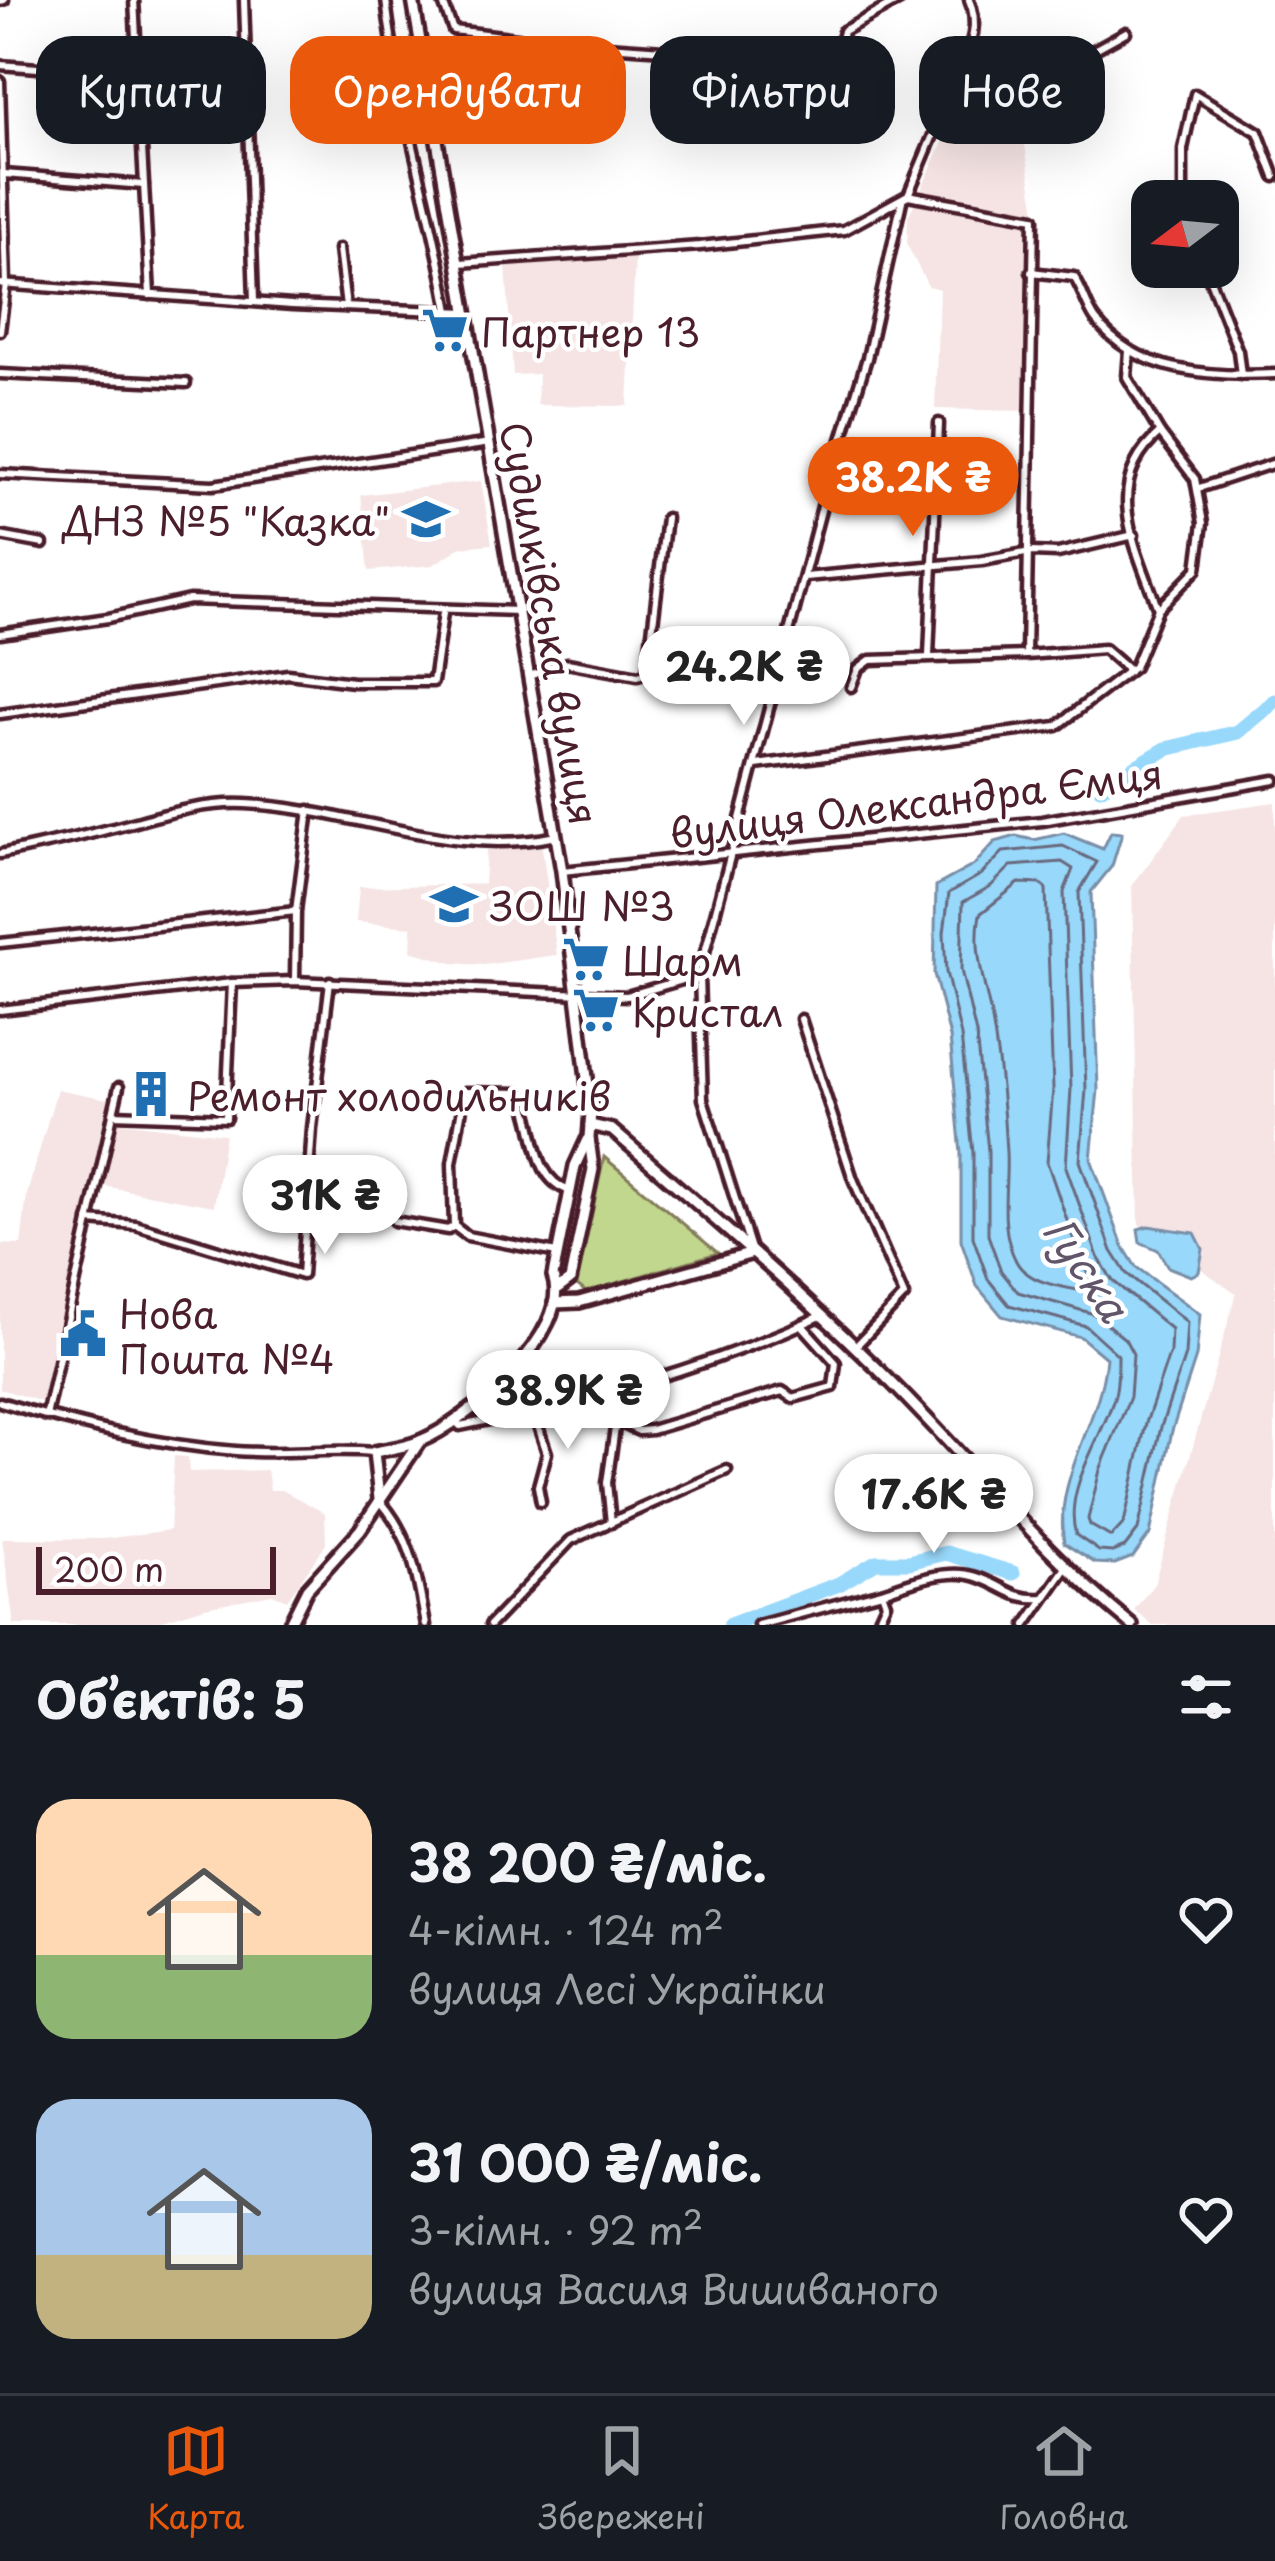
<!DOCTYPE html>
<html lang="uk">
<meta charset="utf-8">
<style>
body{margin:0;font-family:"Playpen Sans",sans-serif;background:#20242c;color:#f1f3f6;height:100vh;display:flex;flex-direction:column;font-size:45px;white-space:nowrap}
*{box-sizing:border-box;margin:0}
p{font-size:39px;color:#9ea1a6}
.icon{flex:none;width:66px;height:66px;fill:none;stroke:currentColor;stroke-width:2;stroke-linecap:round;stroke-linejoin:round}
.map{position:relative;height:1625px;overflow:hidden}
.sheet{display:flex;flex-direction:column;background:#171b24;flex:1}
.sheet>*{flex:none}
.top-card{position:absolute;left:36px;top:36px;width:1203px;height:108px;display:flex;gap:24px}
.needle{width:78px;rotate:254deg}
.tools{position:absolute;left:1131px;top:180px;display:grid;gap:24px}
.tools a{display:grid;place-items:center;width:108px;height:108px;border-radius:24px;background:#171b24;box-shadow:0 12px 48px #0002;font-size:60px}
.scale{position:absolute;left:36px;bottom:30px;width:240px;box-sizing:border-box;padding-left:12px;border:6px solid #4a1f2b;border-top:0;font-size:33px;line-height:42px;white-space:nowrap;color:#4a1f2b;-webkit-text-stroke:9px #fff;paint-order:stroke}
.price{position:absolute;translate:-50% -102px;padding:0 27px;border-radius:42px;background:#fff;color:#222;font-size:39px;line-height:78px;filter:drop-shadow(0 3px 6px #0008)}
.price::after{content:'';position:absolute;left:50%;top:72px;width:36px;height:27px;margin-left:-18px;background:inherit;clip-path:polygon(0 0,100% 0,50% 100%)}
.price.on{background:#ea580c;color:#fff}
ul{padding:0;list-style:none}
li{display:flex;align-items:center;gap:36px;height:300px;padding:0 36px}
li span{display:grid;place-items:center;flex:none;width:336px;height:240px;border-radius:36px;color:#555}
li>.icon{margin-inline-start:auto}
span .icon{width:144px;height:144px;fill:#fffc;stroke-width:1}
li b{font-size:51px}
h2{display:flex;justify-content:space-between;align-items:center;height:144px;padding:0 36px;font-size:51px}
.tag{padding:0 42px;border-radius:36px;background:#171b24;box-shadow:0 12px 48px #0002;font-size:42px;line-height:108px}
.tag.on{background:#ea580c;color:#fff}
.dock{display:flex;justify-content:space-around;align-items:center;height:168px;border-top:3px solid #363941;background:#171b24;font-size:33px;color:#9ea1a6}
.dock a{display:grid;justify-items:center;gap:6px}
.dock .on{color:#ea580c}
.map>svg:first-child{display:block}
.built{fill:#f6e4e4}
.green{fill:#c0d78d;stroke:#857b5c;stroke-width:3}
.water{fill:#98d8fa;stroke:#798ea7;stroke-width:3}
.lines{fill:none;stroke-linecap:round;stroke-linejoin:round}
.shore{stroke:#69697e;stroke-width:3}
.river{stroke:#98d8fa;stroke-width:15}
.street-casing{stroke:#4a1f2b;stroke-width:15}
.secondary-casing{stroke:#4a1f2b;stroke-width:18}
.street{stroke:#fff;stroke-width:6}
.secondary{stroke:#fff;stroke-width:9}
.labels{text-anchor:middle;dominant-baseline:central;stroke-width:9;stroke-linejoin:round;paint-order:stroke}
.poi-label{font-size:39px;fill:#4a1f2b;stroke:#fff;text-anchor:start}
.street-label{font-size:39px;fill:#4a1f2b;stroke:#fff}
.water-label{font-size:42px;font-style:italic;fill:#615669;stroke:#fff}
</style>
<div class="map">
<svg width="1275" height="1625" viewBox="0 0 1275 1625">
<rect width="100%" height="100%" fill="#fff"/>
<filter id="ink" filterUnits="userSpaceOnUse"><feTurbulence type="fractalNoise" baseFrequency=".00833" numOctaves="2"/><feDisplacementMap in="SourceGraphic" scale="24" xChannelSelector="R" yChannelSelector="G"/><feConvolveMatrix kernelMatrix="1 2 1 2 8 2 1 2 1" color-interpolation-filters="sRGB"/></filter>
<g filter="url(#ink)">
<!-- built -->
<g class="built">
<polygon points="946,136 1024,140 1037,217 1026,411 935,409 939,289 928,286 907,245 908,217"/>
<polygon points="635,257 628,406 537,405 538,374 513,375 506,265"/>
<polygon points="481,481 492,544 461,547 433,565 369,571 361,495"/>
<polygon points="1275,802 1275,1625 1153,1625 1134,1610 1154,1584 1236,1294 1139,1224 1132,886 1184,815"/>
<polygon points="542,847 557,955 484,965 452,963 411,951 412,927 356,922 359,887 484,884 486,850"/>
<polygon points="57,1089 112,1100 46,1403 0,1389 0,1244 21,1245 27,1194"/>
<polygon points="118,1122 225,1134 214,1206 103,1186"/>
<polygon points="174,1456 188,1457 189,1472 267,1470 270,1490 282,1490 325,1513 326,1544 287,1600 272,1594 205,1607 147,1625 14,1625 2,1538 104,1539 170,1530"/>
</g>
<!-- green -->
<polygon class="green" points="604,1157 718,1253 586,1292 577,1285"/>
<!-- water -->
<g class="water">
<path d="M1111,832L1122,833L1112,866L1091,892L1098,1090L1091,1159L1123,1246L1136,1267L1200,1314L1196,1357L1172,1431L1150,1534L1133,1557L1115,1564L1095,1563L1064,1543C1053,1478 1101,1422 1106,1358L1081,1337L1002,1316L977,1286L961,1240V1154L950,1037L934,974L936,886L974,865L995,842L1016,836L1034,840L1064,833L1103,849Z"/>
<polygon points="1148,1226 1195,1233 1203,1249 1199,1272 1191,1276 1168,1267 1158,1250 1140,1242 1138,1229"/>
</g>
<g class="lines">
<!-- shore -->
<g class="shore">
<path d="M1063,846L1097,862L1079,892L1086,1090L1080,1161L1112,1251L1126,1273L1187,1322L1185,1355L1161,1427L1138,1530L1125,1547L1113,1552L1099,1551L1076,1535C1062,1489 1103,1438 1115,1395C1118,1383 1118,1368 1118,1355L1086,1326L1009,1305L988,1279L973,1237V1153L961,1036L946,972L944,933L949,893L982,874L1003,852Z"/>
<polygon points="1062,862 1073,869 1064,892 1071,1089 1066,1167 1098,1257 1113,1281 1171,1329 1170,1352 1146,1423 1124,1523 1111,1537 1090,1525 1088,1519 1100,1470 1130,1397 1133,1354 1125,1339 1094,1314 1018,1292 1001,1271 988,1235 988,1151 976,1034 961,970 963,902 991,886 1011,866"/>
<path d="M1019,883L1041,884L1046,889L1053,1089L1047,1162L1081,1261L1094,1285L1090,1292C1066,1288 1028,1284 1016,1261C998,1226 1008,1189 1006,1152C1004,1113 1000,1071 994,1032C988,991 972,956 980,914Z"/>
</g>
<!-- river -->
<g class="river">
<polyline points="1100,788 1166,749 1238,732 1275,701"/>
<polyline points="730,1625 839,1584 876,1562 909,1562 946,1553 1013,1573"/>
</g>
<defs>
<g id="street">
<polyline points="134,0 150,295"/>
<polyline points="244,0 254,301"/>
<path d="M386,0C398,105 431,207 449,311"/>
<polyline points="442,0 453,30 550,42 792,59 824,59 838,52 843,31 900,0"/>
<polyline points="0,1 4,0"/>
<polyline points="0,65 139,76"/>
<path d="M959,74C969,49 981,26 969,0"/>
<polyline points="0,81 6,284 0,331"/>
<polyline points="4,174 144,185"/>
<polyline points="1183,201 1183,149 1195,94 1258,132 1275,177"/>
<polyline points="339,249 346,307"/>
<polyline points="460,263 700,246 844,230 908,195 957,78 979,73 1036,82 1126,32"/>
<polyline points="1205,267 1238,351 1241,375"/>
<path d="M1031,272L1074,277C1083,290 1086,306 1095,319C1136,374 1212,377 1275,374"/>
<polyline points="0,284 292,305 467,312"/>
<polyline points="0,374 186,383"/>
<polyline points="0,474 213,485 490,443"/>
<polyline points="1199,488 1275,463"/>
<polyline points="0,536 43,544"/>
<polyline points="805,577 982,561 1031,552 1058,553 1134,535"/>
<path d="M1158,609C1136,547 1100,483 1160,433"/>
<polyline points="0,634 108,618 189,600 518,611"/>
<polyline points="1026,655 1104,649 1128,670"/>
<polyline points="929,656 939,423"/>
<polyline points="529,676 567,663 638,676 647,673 666,518"/>
<polyline points="851,687 858,669 870,660 1026,655 1034,218 908,195"/>
<polyline points="0,714 288,674 353,682 433,682 443,613"/>
<polyline points="756,765 1057,726 1134,667 1158,609 1197,569 1203,523 1195,479 1160,433 1127,377 1129,351"/>
<path d="M0,854C36,846 73,839 109,829C154,818 197,802 245,804C351,808 450,859 556,836"/>
<polyline points="562,871 1042,821 1275,780"/>
<polyline points="0,943 296,911"/>
<polyline points="295,980 296,911 309,810"/>
<polyline points="0,1010 232,983 295,981 627,996 699,975"/>
<polyline points="801,1019 853,1179 904,1296 855,1347"/>
<polyline points="113,1113 119,1087"/>
<polyline points="89,1221 136,1225 302,1275 312,1128 330,981"/>
<polyline points="394,1221 448,1230 454,1226"/>
<polyline points="751,1249 703,1099 699,975 825,495 867,358 902,201"/>
<path d="M557,1253L467,1236L454,1226L452,1163L465,1092L520,1093C539,1125 529,1178 570,1191"/>
<path d="M0,1402C77,1425 155,1445 236,1451C282,1455 328,1448 374,1452"/>
<polyline points="533,1411 547,1453 538,1486 541,1502"/>
<polyline points="46,1416 113,1114 226,1118 232,983"/>
<path d="M456,1422L460,1426C587,1401 706,1369 823,1315"/>
<path d="M381,1502C413,1539 417,1578 426,1625"/>
<polyline points="611,1523 607,1483 616,1421 639,1431 651,1430 782,1391 793,1398 833,1387 836,1363 802,1325"/>
<polyline points="490,1625 571,1540 727,1470"/>
<polyline points="758,1625 882,1592"/>
<path d="M876,1625L886,1603L882,1592C907,1584 942,1569 969,1575C1000,1581 1009,1601 1044,1598"/>
<polyline points="1026,1625 1065,1569"/>
</g>
<g id="secondary">
<polyline points="413,0 562,871 591,1111 589,1138 593,1169 570,1280 558,1289"/>
<path d="M590,1125L612,1130C707,1212 803,1294 892,1383C974,1465 1041,1551 1132,1625"/>
<polyline points="554,1303 579,1302 753,1253"/>
<path d="M379,1499L374,1452C389,1449 407,1447 420,1441C467,1422 574,1332 553,1276L575,1166L587,1140"/>
<polyline points="289,1625 307,1589 360,1530 420,1441"/>
</g>
</defs>
<!-- street casing -->
<use href="#street" class="street-casing"/>
<!-- secondary casing -->
<use href="#secondary" class="secondary-casing"/>
<!-- street -->
<use href="#street" class="street"/>
<!-- secondary -->
<use href="#secondary" class="secondary"/>
</g>
</g>
<!-- icons -->
<defs>
<symbol id="supermarket-bare" viewBox="-9 -9 18 18"><path d="M-6-5.5h2.5l.6 2H6L4.5 2H-2.5L-4.4-4H-6ZM-1.5 3.2a1.3 1.3 0 1 0 .1 0ZM3 3.2a1.3 1.3 0 1 0 .1 0Z" fill="#1f6fb2" stroke="#fff" stroke-width="2.5" paint-order="stroke"/></symbol>
<symbol id="school-bare" viewBox="-9 -9 18 18"><path d="M0-5L7-2L0 1L-7-2ZM-4 1L0 2.5L4 1V4Q0 6-4 4Z" fill="#1f6fb2" stroke="#fff" stroke-width="2.5" paint-order="stroke"/></symbol>
<symbol id="building-bare" viewBox="-9 -9 18 18"><path d="M-4-6H4V6H1V3H-1V6H-4ZM-2.5-4.3h1.7v1.8h-1.7ZM.8-4.3h1.7v1.8H.8ZM-2.5-1h1.7V.8h-1.7ZM.8-1h1.7V.8H.8Z" fill="#1f6fb2" stroke="#fff" stroke-width="2.5" paint-order="stroke"/></symbol>
<symbol id="civic-bare" viewBox="-9 -9 18 18"><path d="M-.6-6.5H3V-4.5H.6V-3L4-1V1h2V6H-6V1h2V-1L-.6-3ZM-1.2 2.5V6h2.4V2.5Z" fill="#1f6fb2" stroke="#fff" stroke-width="2.5" paint-order="stroke"/></symbol>
</defs>
<g fill-rule="evenodd">
<use href="#supermarket-bare" x="412" y="297" width="66" height="66"/>
<use href="#school-bare" x="393" y="486" width="66" height="66"/>
<use href="#school-bare" x="421" y="871" width="66" height="66"/>
<use href="#supermarket-bare" x="553" y="926" width="66" height="66"/>
<use href="#supermarket-bare" x="563" y="977" width="66" height="66"/>
<use href="#building-bare" x="118" y="1061" width="66" height="66"/>
<use href="#civic-bare" x="50" y="1301" width="66" height="66"/>
</g>
<g class="labels">
<!-- poi labels -->
<g class="poi-label">
<text x="481" y="330">Партнер 13</text>
<text x="390" y="519" text-anchor="end">ДНЗ №5 "Казка"</text>
<text x="490" y="904">ЗОШ №3</text>
<text x="622" y="959">Шарм</text>
<text x="632" y="1010">Кристал</text>
<text x="187" y="1094">Ремонт холодильників</text>
<text x="119" y="1312">Нова<tspan x="119" dy="45">Пошта №4</tspan></text>
</g>
<!-- street labels -->
<g class="street-label">
<text transform="translate(551 623) rotate(80)">Судилківська вулиця</text>
<text transform="translate(916 802) rotate(-7)">вулиця Олександра Ємця</text>
</g>
<!-- water labels -->
<g class="water-label">
<text transform="translate(1088 1268) rotate(56)">Гуска</text>
</g>
</g>
</svg>
<div class="tools">
<a><svg class="needle" viewBox="-14 -14 28 28"><path d="M0-13l5 13h-10z" fill="#e53935"/><path d="M0 13l5-13h-10z" fill="#9ea1a6"/></svg></a>
</div>
<div class="scale">200 m</div>
<b class="price on" style="left:913px;top:539px">38.2K ₴</b>
<b class="price" style="left:744px;top:728px">24.2K ₴</b>
<b class="price" style="left:325px;top:1257px">31K ₴</b>
<b class="price" style="left:568px;top:1452px">38.9K ₴</b>
<b class="price" style="left:934px;top:1556px">17.6K ₴</b>
<div class="top-card">
<a class="tag">Купити</a>
<a class="tag on">Орендувати</a>
<a class="tag">Фільтри</a>
<a class="tag">Нове</a>
</div>
</div>
<section class="sheet">
<h2>Об’єктів: 5<svg class="icon" aria-label="filters" viewBox="0 0 24 24"><path d="M4 7h16M4 17h16"/><circle cx="9" cy="7" r="2"/><circle cx="15" cy="17" r="2"/></svg></h2>
<ul>
<li><span style="background:linear-gradient(#ffd9b3 65%,#8fb573 0)"><svg class="icon" aria-label="home" viewBox="0 0 24 24"><path d="M3 11l9-7 9 7M6 9v11h12V9"/></svg></span><div><b>38 200 ₴/міс.</b><p>4-кімн. · 124 m²</p><p>вулиця Лесі Українки</p></div><svg class="icon" aria-label="heart" viewBox="0 0 24 24"><path d="M12 20l-8-8c-3-5 5-10 8-4 3-6 11-1 8 4z"/></svg></li>
<li><span style="background:linear-gradient(#a9c7e8 65%,#c2b280 0)"><svg class="icon" aria-label="home" viewBox="0 0 24 24"><path d="M3 11l9-7 9 7M6 9v11h12V9"/></svg></span><div><b>31 000 ₴/міс.</b><p>3-кімн. · 92 m²</p><p>вулиця Василя Вишиваного</p></div><svg class="icon" aria-label="heart" viewBox="0 0 24 24"><path d="M12 20l-8-8c-3-5 5-10 8-4 3-6 11-1 8 4z"/></svg></li>
</ul>
</section>
<nav class="dock">
<a class="on"><svg class="icon" aria-label="map" viewBox="0 0 24 24"><path d="M3 6l6-2 6 2 6-2v14l-6 2-6-2-6 2zM9 4v14M15 6v14"/></svg>Карта</a>
<a><svg class="icon" aria-label="saved" viewBox="0 0 24 24"><path d="M7 4h10v16l-5-4-5 4z"/></svg>Збережені</a>
<a><svg class="icon" aria-label="home" viewBox="0 0 24 24"><path d="M3 11l9-7 9 7M6 9v11h12V9"/></svg>Головна</a>
</nav>
